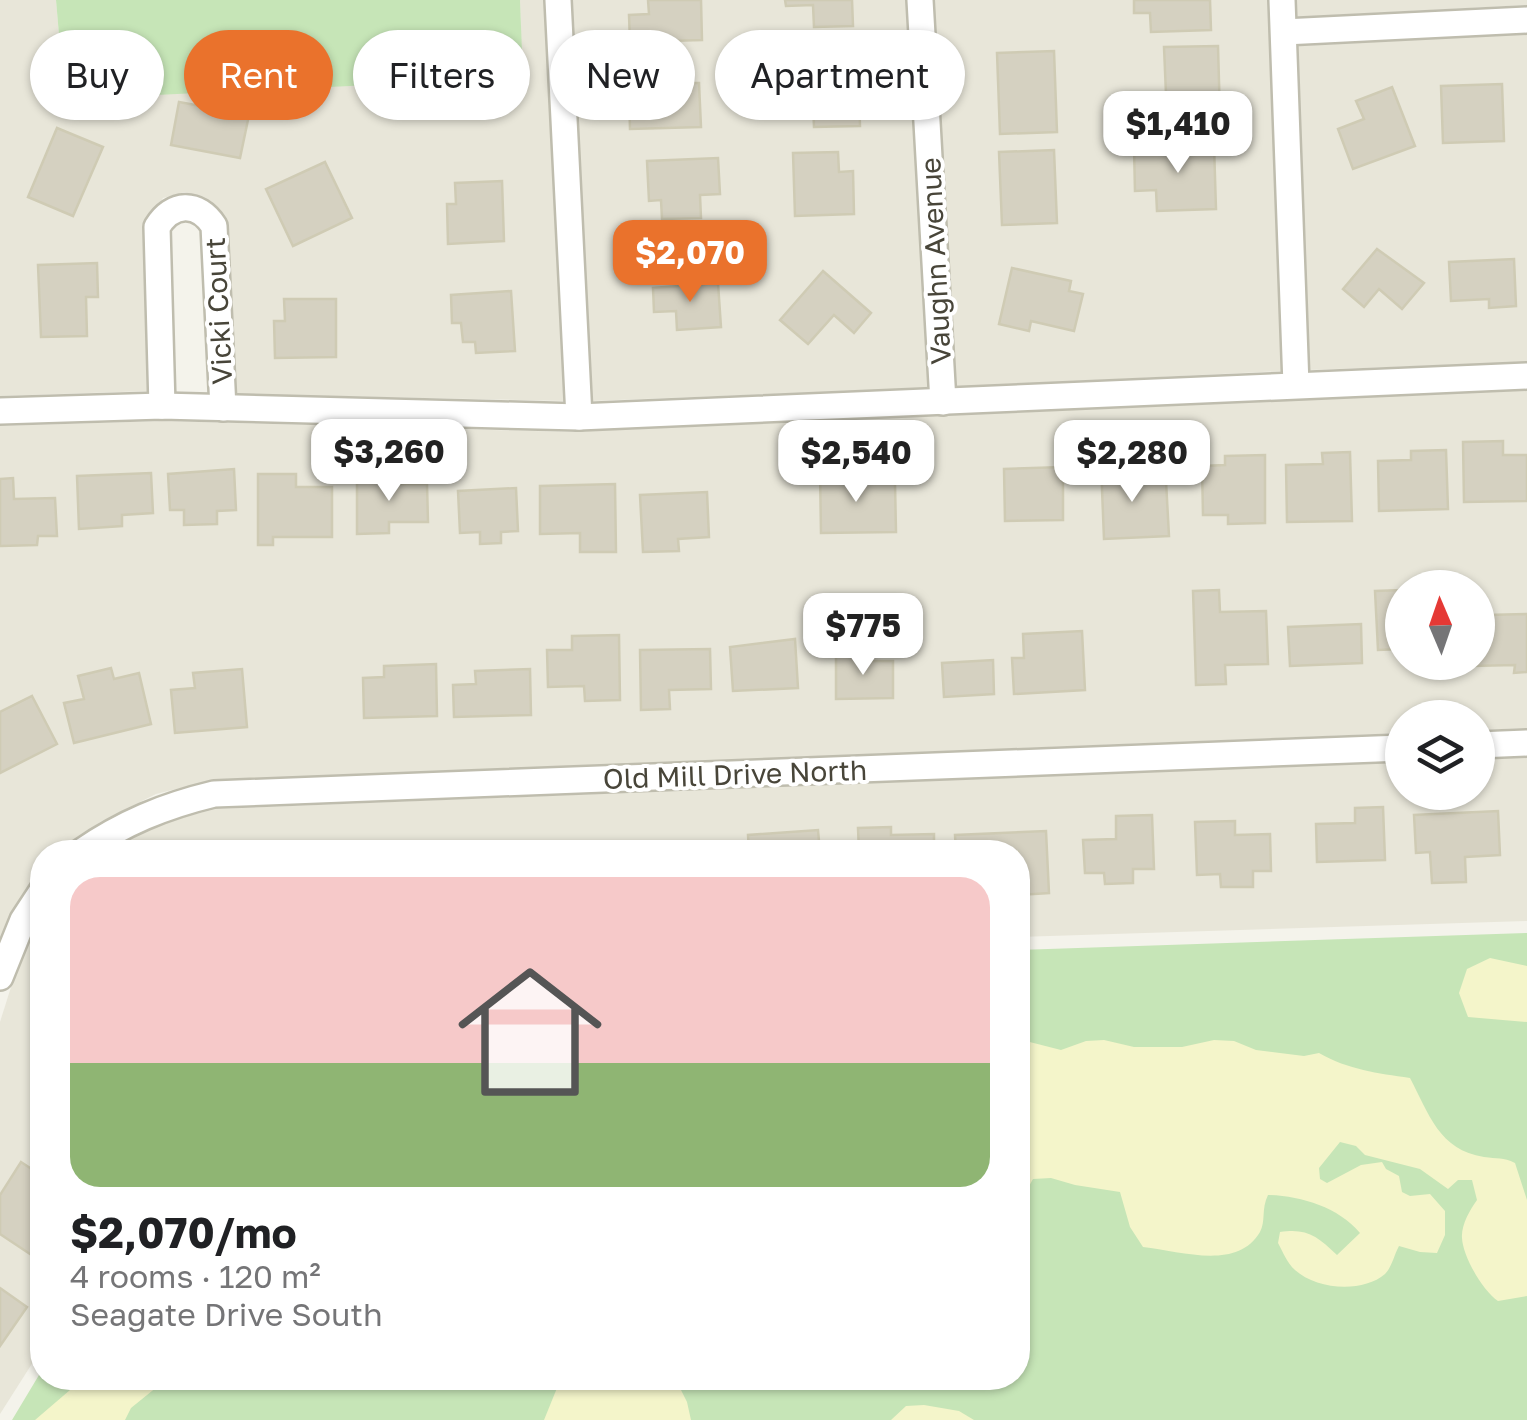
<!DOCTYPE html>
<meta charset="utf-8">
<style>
body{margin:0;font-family:"Golos Text",sans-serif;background:#f6f6f6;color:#202124;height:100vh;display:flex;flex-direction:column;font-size:38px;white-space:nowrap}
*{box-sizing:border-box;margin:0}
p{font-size:32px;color:#757577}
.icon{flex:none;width:55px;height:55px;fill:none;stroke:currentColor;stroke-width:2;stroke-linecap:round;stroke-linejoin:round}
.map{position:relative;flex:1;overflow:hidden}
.panel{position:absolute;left:30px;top:840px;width:1000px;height:550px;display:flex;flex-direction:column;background:#fff;border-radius:40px;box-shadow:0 2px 8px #0004}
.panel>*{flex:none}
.guide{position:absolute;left:30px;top:30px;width:1000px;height:90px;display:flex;gap:20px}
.needle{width:65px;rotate:358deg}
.tools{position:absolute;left:1385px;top:570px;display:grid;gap:20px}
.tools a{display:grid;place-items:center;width:110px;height:110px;border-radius:50%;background:#fff;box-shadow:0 2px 8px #0004;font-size:50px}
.price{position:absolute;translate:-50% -85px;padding:0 22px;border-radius:20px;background:#fff;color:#222;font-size:32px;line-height:65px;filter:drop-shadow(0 2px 5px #0008)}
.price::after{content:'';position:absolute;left:50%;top:60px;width:30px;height:22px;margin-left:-15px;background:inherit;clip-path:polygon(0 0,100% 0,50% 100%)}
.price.on{background:#ea722c;color:#fff}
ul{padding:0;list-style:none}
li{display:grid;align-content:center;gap:20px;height:530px;padding:0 40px}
li span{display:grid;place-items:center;height:310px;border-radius:30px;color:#555}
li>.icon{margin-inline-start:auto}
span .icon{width:180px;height:180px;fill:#fffc;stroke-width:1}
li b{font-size:42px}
.pill{padding:0 35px;border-radius:45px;background:#fff;box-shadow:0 2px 8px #0004;font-size:35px;line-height:90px}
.pill.on{background:#ea722c;color:#fff}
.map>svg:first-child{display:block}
.residential{fill:#e8e6d9;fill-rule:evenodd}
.green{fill:#c6e5b7}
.sand{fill:#f4f5ca}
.building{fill:#d5d1c1;stroke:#cfcbb4;stroke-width:2.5}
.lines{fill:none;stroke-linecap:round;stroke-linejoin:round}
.street-casing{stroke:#bfbdae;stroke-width:30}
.street{stroke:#fff;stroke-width:25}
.labels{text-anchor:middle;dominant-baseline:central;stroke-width:8;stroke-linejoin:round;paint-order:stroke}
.street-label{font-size:28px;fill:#484539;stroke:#fff}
</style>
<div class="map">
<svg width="1527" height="1420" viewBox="0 0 1527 1420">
<rect width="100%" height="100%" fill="#f4f3eb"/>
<!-- residential -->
<g class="residential">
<polygon points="0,0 56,0 61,58 522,78 520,0 545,0 566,401 236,394 227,224 211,201 185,192 163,198 144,225 149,391 0,396"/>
<polygon points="572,0 907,0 929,388 592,401"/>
<polygon points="933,0 1269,0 1283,371 955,387"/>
<polygon points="1296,0 1527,0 1527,5 1296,17"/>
<polygon points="1527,34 1527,362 1309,370 1297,46"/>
<path d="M1527,390V728L1478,730V718H1402V733L213,780L156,794L100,822L60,852H42V870L11,914L0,940V426L162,421L568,432ZM1402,588H1478V662H1402Z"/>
<polygon points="1527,757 1527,921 1018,937 1018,852 106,852 164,822 216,809 1402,762 1402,792 1478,792 1478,759"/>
<polygon points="42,914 42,1348 0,1414 0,1022 18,965"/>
</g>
<!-- green -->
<g class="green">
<polygon points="56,0 520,0 523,78 156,95 61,58"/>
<polygon points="1527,933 1527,1420 12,1420 42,1370 42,1378 1018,1378 1018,950"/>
</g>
<!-- sand -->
<g class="sand">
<polygon points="1490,958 1527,966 1527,1022 1468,1017 1459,993 1467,969"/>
<path d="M1018,1039L1061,1050L1086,1041L1104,1040L1134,1047H1182L1214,1040L1234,1041L1256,1050L1304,1056L1319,1053C1349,1070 1377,1073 1410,1078C1429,1114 1439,1150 1484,1157C1497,1159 1503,1157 1515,1163L1527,1200V1296L1498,1301C1483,1291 1463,1257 1462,1238C1461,1225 1470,1210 1477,1200L1472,1180H1458L1448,1189L1420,1169L1365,1155L1356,1146L1340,1142L1319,1168L1320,1179L1327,1183L1361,1165L1382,1162L1386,1169L1399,1176L1402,1192L1410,1196L1430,1194L1445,1211V1235L1437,1253L1420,1252L1399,1246C1394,1255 1392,1267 1385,1274C1363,1293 1317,1290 1295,1270C1287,1263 1283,1252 1278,1243L1280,1232C1307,1228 1317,1236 1337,1255L1360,1233C1338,1207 1301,1196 1268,1195C1261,1209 1266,1221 1260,1232C1237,1271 1181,1251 1143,1247L1130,1227L1120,1192L1075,1185L1051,1178L1033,1179L1018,1206Z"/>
<polygon points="84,1378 168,1378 131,1408 125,1420 35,1420"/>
<polygon points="557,1378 675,1378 687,1402 691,1420 544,1420 557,1388"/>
<polygon points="924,1405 959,1411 974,1420 891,1420 906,1406"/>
</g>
<!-- building -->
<g class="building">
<polygon points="648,0 701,0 702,40 630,42 629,15 649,14"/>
<polygon points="785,0 852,0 853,26 814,27 813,5 786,6"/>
<polygon points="1134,0 1210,0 1211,30 1151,32 1150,13 1134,13"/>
<polygon points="1218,46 1220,117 1167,118 1164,47"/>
<polygon points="1054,51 1057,132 1000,134 997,53"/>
<polygon points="858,55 860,126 814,127 811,56"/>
<polygon points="690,67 691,83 699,83 701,127 630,129 629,93 647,92 646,69"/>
<polygon points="1502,84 1504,141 1443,143 1441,86"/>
<polygon points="1392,87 1415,146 1353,169 1338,129 1364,119 1356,101"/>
<polygon points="179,102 249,115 240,158 171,145"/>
<polygon points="57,128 103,147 73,216 28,197"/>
<polygon points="1214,145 1216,209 1157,211 1156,190 1135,191 1134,148"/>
<polygon points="1054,150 1057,223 1002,225 999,152"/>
<polygon points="838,152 839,172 853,171 854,214 795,216 793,153"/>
<polygon points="718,158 720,194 700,195 701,218 662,219 661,200 649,201 647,161"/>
<polygon points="325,162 352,218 293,246 266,189"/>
<polygon points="502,181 504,241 448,244 447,204 456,204 455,183"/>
<polygon points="1377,249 1424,283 1402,309 1379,289 1364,307 1343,289"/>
<polygon points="1514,259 1516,306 1489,308 1489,299 1451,301 1449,262"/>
<polygon points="97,263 98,297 86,297 87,336 41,337 38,265"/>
<polygon points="1012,268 1071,281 1069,291 1083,294 1074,331 1031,321 1029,331 999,324"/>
<polygon points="823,271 871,313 854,333 834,315 808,344 780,320"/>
<polygon points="718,283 721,327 677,330 676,311 654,312 653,288"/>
<polygon points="511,291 515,351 476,353 475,342 463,342 461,323 452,323 451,295"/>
<polygon points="284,299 336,299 336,357 275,358 274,321 285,321"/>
<polygon points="1503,441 1503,455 1527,455 1527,501 1464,502 1463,442"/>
<polygon points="1446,450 1448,509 1379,511 1378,461 1411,460 1411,451"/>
<polygon points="1350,452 1352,521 1287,522 1286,465 1323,464 1322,453"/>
<polygon points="1265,455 1265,523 1228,524 1228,515 1203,515 1202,466 1225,465 1225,456"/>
<polygon points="1130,462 1131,483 1166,481 1169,536 1104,539 1101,464"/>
<polygon points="1063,467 1063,520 1005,521 1004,469"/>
<polygon points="234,469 236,510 217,511 217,524 184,525 184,510 170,510 168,474"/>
<polygon points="853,470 853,483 895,483 896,532 821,533 820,471"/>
<polygon points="151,473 153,513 122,515 122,526 79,529 77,476"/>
<polygon points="258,474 296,474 296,487 332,487 332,537 273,537 273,545 258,545"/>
<polygon points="390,477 390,484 427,484 428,522 389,522 389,533 357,534 357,478"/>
<polygon points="13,478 14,499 55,498 57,536 38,536 37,545 0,546 0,479"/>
<polygon points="615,484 616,552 580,552 580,533 540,534 540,486"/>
<polygon points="516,488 518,531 501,532 501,543 480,544 480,532 460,533 458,491"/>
<polygon points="707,492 709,537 678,539 679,551 643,552 640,495"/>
<polygon points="1219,590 1220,612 1266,611 1268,664 1225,665 1226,684 1196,685 1193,591"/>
<polygon points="1402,590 1402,649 1378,650 1375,591"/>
<polygon points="1527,614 1527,672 1514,673 1515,665 1472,666 1472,662 1478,662 1478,631 1487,630 1487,615"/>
<polygon points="1361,624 1362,663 1290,666 1288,627"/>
<polygon points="1082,631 1085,690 1014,694 1012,658 1024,658 1023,634"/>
<polygon points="619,635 620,700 585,701 584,686 548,687 547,650 572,650 572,636"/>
<polygon points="795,639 798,688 733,691 730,647"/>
<polygon points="710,649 711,689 669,690 670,709 641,710 640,650"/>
<polygon points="836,651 855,651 855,661 893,661 893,698 836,699"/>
<polygon points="993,660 994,694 944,697 942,663"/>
<polygon points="1423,662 1453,662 1453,672 1423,673"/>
<polygon points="436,664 437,716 364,718 363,678 384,677 384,666"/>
<polygon points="111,668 114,679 139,673 151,724 74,743 64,703 84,699 78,676"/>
<polygon points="242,669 247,727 175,733 171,690 195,688 193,673"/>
<polygon points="530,669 531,715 454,717 453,685 476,684 475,671"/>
<polygon points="32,696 57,744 0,773 0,712"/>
<polygon points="1383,807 1385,860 1317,862 1316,824 1355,823 1355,808"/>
<polygon points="1498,811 1500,855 1465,857 1466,882 1432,883 1430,852 1416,853 1414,815"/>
<polygon points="1152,815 1154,869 1133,869 1133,883 1105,884 1104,873 1085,873 1083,840 1116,839 1116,816"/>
<polygon points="1235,821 1235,835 1270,834 1271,871 1253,871 1253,887 1221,887 1220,874 1197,875 1195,822"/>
<polygon points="891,827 891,835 934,834 934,852 859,852 858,828"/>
<polygon points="818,830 820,852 749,852 748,835"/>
<polygon points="1046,831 1049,893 1019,895 1018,852 956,852 955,835"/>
<rect x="540" y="842" width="35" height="10"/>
<polygon points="701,845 701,852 618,852 618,850"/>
<polygon points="463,848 463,852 386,852 386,850"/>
<polygon points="42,1053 42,1081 36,1080"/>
<polygon points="21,1162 42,1176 42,1262 0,1234 0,1195"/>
<polygon points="0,1288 27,1307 0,1346"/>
</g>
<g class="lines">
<defs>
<g id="street">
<polyline points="558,0 579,417"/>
<polyline points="920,0 943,402"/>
<polyline points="1282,0 1296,385"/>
<polyline points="1284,32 1527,20"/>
<path d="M162,406L157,227C172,202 198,201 214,226L223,408"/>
<polyline points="0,411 162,406 579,417 1527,376"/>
<polyline points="1478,745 1527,743"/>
<path d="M81,852C123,823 164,806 214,794L1402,748"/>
<polyline points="0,977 23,920 42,891"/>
</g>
</defs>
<!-- street casing -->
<use href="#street" class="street-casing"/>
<!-- street -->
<use href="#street" class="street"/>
</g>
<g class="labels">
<!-- street labels -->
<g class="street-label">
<text transform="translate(935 261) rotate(-93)">Vaughn Avenue</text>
<text transform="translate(218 311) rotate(-93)">Vicki Court</text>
<text transform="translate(735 774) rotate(-2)">Old Mill Drive North</text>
</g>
</g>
</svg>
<div class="tools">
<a><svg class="needle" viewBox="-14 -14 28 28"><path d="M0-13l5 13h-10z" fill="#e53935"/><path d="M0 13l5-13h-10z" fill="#757577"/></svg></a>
<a><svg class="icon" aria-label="layers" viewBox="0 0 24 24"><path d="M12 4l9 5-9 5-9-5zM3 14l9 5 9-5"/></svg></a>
</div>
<b class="price" style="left:1178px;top:176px">$1,410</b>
<b class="price on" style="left:690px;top:305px">$2,070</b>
<b class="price" style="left:389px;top:504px">$3,260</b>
<b class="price" style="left:856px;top:505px">$2,540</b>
<b class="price" style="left:1132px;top:505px">$2,280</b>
<b class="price" style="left:863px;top:678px">$775</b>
<div class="guide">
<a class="pill">Buy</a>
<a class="pill on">Rent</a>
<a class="pill">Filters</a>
<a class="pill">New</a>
<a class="pill">Apartment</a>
</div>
<section class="panel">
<ul>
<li><span style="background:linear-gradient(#f6c9c9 60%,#8fb573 0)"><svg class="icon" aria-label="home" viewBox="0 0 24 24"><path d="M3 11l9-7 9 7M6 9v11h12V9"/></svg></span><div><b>$2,070/mo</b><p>4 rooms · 120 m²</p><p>Seagate Drive South</p></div></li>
</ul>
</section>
</div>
